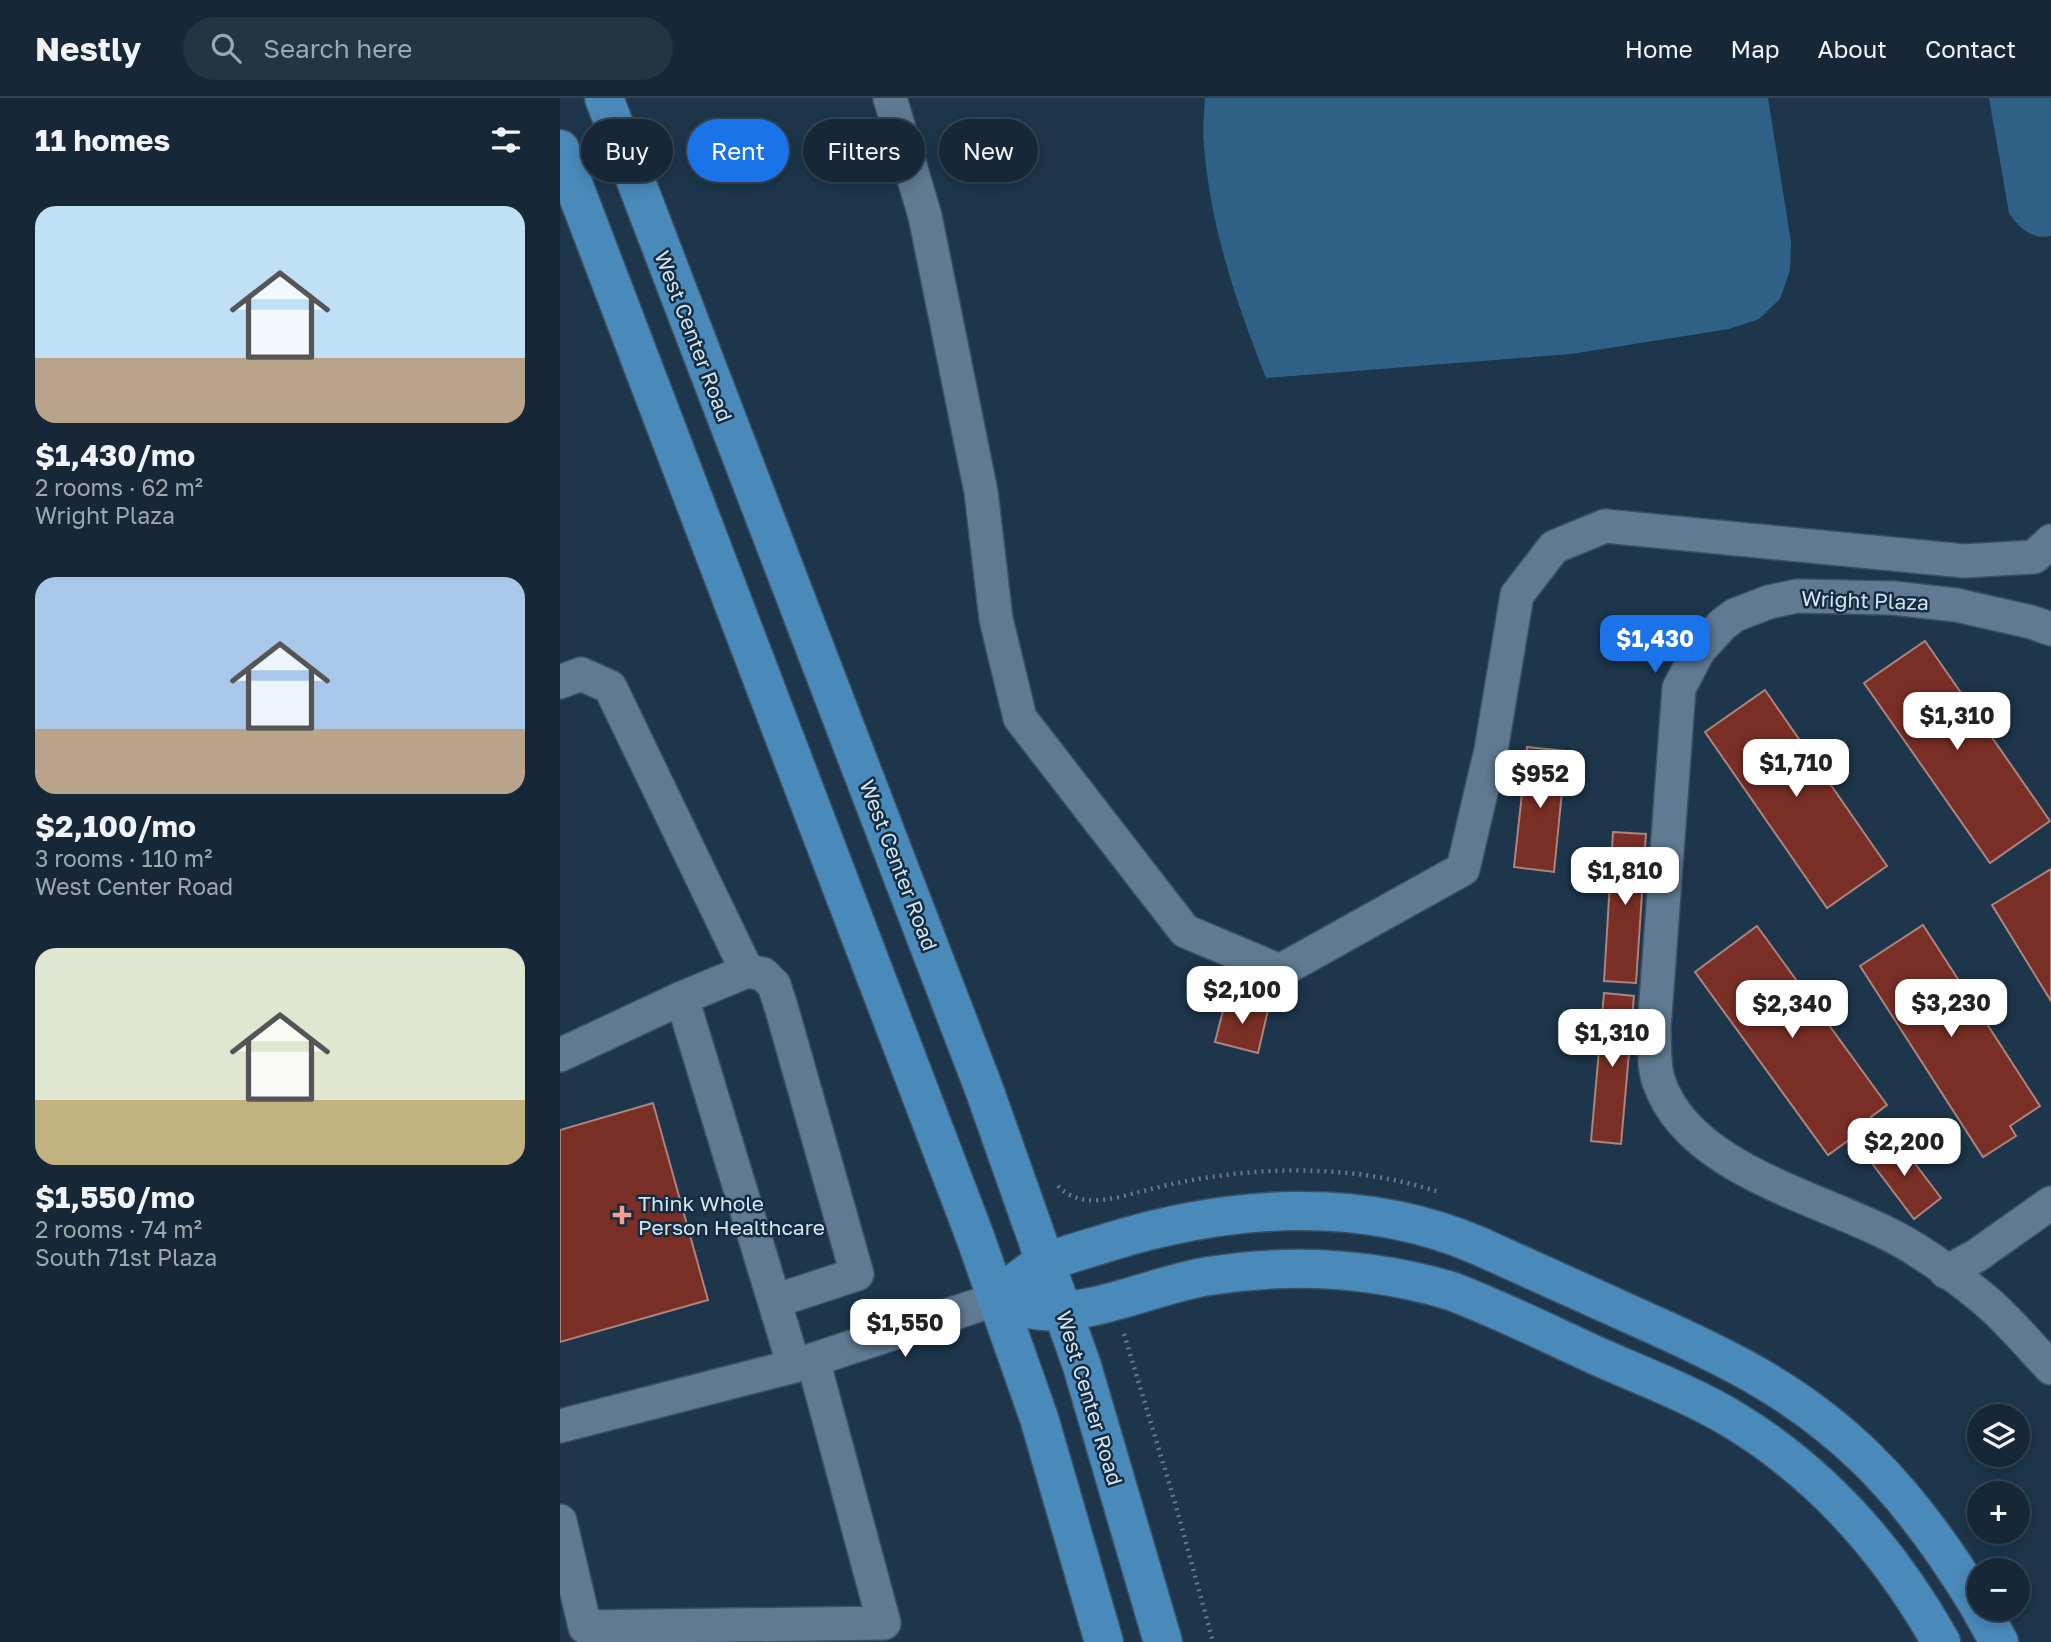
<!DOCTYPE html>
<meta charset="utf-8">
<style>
body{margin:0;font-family:"Golos Text",sans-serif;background:#233443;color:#f1f3f6;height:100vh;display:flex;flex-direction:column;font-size:26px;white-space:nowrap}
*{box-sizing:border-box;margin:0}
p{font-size:23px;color:#9ea6ae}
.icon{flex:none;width:38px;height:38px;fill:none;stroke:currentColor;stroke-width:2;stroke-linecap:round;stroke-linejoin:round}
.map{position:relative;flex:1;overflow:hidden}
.side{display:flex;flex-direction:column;background:#162838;width:560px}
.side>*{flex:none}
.top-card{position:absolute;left:21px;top:21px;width:665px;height:63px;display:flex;gap:14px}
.tools{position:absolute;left:1407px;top:1306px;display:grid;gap:14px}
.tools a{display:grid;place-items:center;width:63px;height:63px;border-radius:50%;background:#162838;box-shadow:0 4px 18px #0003,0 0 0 2px #354453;font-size:35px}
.price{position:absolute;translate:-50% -60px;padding:0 16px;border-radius:14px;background:#fff;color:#222;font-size:23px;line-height:46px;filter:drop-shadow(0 2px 4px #0008)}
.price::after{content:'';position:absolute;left:50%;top:42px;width:21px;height:16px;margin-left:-10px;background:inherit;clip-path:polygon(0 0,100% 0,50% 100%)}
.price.current{background:#1a73e8;color:#fff}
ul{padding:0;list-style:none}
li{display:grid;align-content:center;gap:14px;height:371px;padding:0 35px}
li span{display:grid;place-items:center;height:217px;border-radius:21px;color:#555}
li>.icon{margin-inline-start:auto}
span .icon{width:126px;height:126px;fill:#fffc;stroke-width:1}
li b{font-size:30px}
h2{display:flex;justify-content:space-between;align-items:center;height:84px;padding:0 35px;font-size:30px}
.chip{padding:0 24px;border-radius:32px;background:#162838;box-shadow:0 4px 18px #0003,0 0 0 2px #354453;font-size:24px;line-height:63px}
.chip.current{background:#1a73e8;color:#fff}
header{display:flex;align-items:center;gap:42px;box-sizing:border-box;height:98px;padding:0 35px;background:#162838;border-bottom:2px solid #354453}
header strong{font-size:33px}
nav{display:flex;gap:38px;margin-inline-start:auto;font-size:24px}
.search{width:490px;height:63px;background:#233443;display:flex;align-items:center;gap:18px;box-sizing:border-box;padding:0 24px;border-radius:38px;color:#9ea6ae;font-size:26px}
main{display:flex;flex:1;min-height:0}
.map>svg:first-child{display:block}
.green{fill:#2f6086}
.building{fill:#7a2f26;stroke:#aa847d;stroke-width:2}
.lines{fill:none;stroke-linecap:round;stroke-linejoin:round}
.minor-casing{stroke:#3a5163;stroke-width:36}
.major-casing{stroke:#3a5163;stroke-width:41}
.path{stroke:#647a8b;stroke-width:4.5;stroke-dasharray:2 5;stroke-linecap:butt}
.minor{stroke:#5f7a92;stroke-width:33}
.major{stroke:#4a8abb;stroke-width:38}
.poi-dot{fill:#f59d8f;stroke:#132c40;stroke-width:2.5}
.labels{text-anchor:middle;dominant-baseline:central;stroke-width:5;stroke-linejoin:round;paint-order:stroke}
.street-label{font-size:21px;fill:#d5e4f1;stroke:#132c40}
.poi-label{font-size:21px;fill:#d5e4f1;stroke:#132c40;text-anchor:start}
</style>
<header>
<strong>Nestly</strong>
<div class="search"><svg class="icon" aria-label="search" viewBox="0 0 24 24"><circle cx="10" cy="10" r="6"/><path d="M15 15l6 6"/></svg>Search here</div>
<nav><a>Home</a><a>Map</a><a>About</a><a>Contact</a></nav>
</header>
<main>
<section class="side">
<h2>11 homes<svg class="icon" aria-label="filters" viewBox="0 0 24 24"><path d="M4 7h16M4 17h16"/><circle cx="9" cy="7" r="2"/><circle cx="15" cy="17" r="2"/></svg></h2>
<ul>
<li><span style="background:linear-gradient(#bfe0f5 70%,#b9a48a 0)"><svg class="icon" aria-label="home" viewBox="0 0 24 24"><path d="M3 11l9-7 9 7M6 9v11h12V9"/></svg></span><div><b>$1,430/mo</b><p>2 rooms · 62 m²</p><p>Wright Plaza</p></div></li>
<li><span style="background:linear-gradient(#a9c7e8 70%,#b9a48a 0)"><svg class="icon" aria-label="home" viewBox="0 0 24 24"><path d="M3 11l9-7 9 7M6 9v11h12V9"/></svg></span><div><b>$2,100/mo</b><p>3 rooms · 110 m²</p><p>West Center Road</p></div></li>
<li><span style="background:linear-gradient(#dfe7d0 70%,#c2b280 0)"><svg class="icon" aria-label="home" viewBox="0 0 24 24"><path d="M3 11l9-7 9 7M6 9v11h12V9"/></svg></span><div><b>$1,550/mo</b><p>2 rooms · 74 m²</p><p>South 71st Plaza</p></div></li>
</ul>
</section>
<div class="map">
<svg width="1491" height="1544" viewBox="0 0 1491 1544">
<rect width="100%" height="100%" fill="#1d364b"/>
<!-- green -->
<g class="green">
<path d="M645,0H1208L1231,144L1230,172L1220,201L1199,221L1169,231L1011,256L706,280C676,203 651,132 644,48C642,32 644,16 645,0Z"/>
<path d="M1429,0H1491V138C1472,142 1459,130 1449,115Z"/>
</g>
<!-- building -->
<g class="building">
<polygon points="1365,543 1490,723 1430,765 1304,585"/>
<polygon points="1205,592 1327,768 1267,810 1145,634"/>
<polygon points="967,649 1006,653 994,774 954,769"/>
<polygon points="1053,734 1086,736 1076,885 1044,883"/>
<polygon points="1491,771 1491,903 1432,807"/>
<polygon points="1363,827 1480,1008 1450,1028 1456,1038 1423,1059 1300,868"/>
<polygon points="1197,828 1327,1007 1311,1019 1314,1024 1268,1057 1135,874"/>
<polygon points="1044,895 1074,898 1061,1046 1031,1043"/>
<polygon points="666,901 708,912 698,955 655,944"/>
<polygon points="93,1005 148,1202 0,1244 0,1032"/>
<polygon points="1335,1039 1381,1100 1354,1121 1308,1060"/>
</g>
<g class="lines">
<defs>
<g id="minor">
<polyline points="330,0 365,118 421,394 436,521 460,620 625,833 720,873 903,771 931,652 957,497 994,449 1045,428 1404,463 1474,459 1491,443"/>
<path d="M1491,531L1471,524L1396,507L1333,500L1237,498L1209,504L1175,517L1163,526L1139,552L1119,590L1094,931C1095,947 1093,968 1099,984C1131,1078 1278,1102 1355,1151C1379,1166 1416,1193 1436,1212C1455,1230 1473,1251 1491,1270"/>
<polyline points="0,584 21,576 50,589 187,873"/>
<polyline points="122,900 187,873 203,876 214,887 222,912 297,1176 215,1203"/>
<polyline points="0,957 122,900 234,1268"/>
<polyline points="1386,1174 1416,1158 1491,1105"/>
<polyline points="0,1328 234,1268 437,1201"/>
<polyline points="0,1423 25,1529 324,1525 253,1262"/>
</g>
<g id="major">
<polyline points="44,0 424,991 522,1268 603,1544"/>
<polyline points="0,51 414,1136 479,1320 544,1544"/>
<path d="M437,1201C449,1190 460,1179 474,1171C497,1158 525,1152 549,1144C669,1107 802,1097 919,1148C971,1171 1022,1195 1074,1218C1162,1257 1237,1292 1307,1361C1352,1405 1387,1455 1419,1508"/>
<path d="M437,1201C452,1206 466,1212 483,1213C535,1217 597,1186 649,1178C730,1165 813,1170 891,1193C941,1212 989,1236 1037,1258C1082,1278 1130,1296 1172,1321C1261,1375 1330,1453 1381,1544"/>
<polyline points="1420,1510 1439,1544"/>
</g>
</defs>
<!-- minor casing -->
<use href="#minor" class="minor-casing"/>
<!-- major casing -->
<use href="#major" class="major-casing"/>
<!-- path -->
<g class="path">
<path d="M498,1088C521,1112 555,1100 583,1093C678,1068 784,1063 879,1094"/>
<polyline points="564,1236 616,1408 653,1544"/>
</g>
<!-- minor -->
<use href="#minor" class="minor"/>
<!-- major -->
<use href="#major" class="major"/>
</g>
<!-- markers -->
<path class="poi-dot" d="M58.5 1106.5h7v7h7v7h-7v7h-7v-7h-7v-7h7z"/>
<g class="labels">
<!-- street labels -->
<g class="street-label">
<text transform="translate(134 238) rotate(69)">West Center Road</text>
<text transform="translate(1305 502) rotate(2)">Wright Plaza</text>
<text transform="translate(339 767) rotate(69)">West Center Road</text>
<text transform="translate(530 1300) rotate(73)">West Center Road</text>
</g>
<!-- poi labels -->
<g class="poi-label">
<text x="78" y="1105">Think Whole<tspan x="78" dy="24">Person Healthcare</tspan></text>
</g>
</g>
</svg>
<div class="tools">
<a><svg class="icon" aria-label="layers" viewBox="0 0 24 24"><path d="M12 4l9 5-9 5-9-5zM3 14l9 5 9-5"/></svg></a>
<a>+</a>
<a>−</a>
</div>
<b class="price current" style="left:1095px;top:577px">$1,430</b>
<b class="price" style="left:1397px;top:654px">$1,310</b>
<b class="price" style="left:1236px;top:701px">$1,710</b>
<b class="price" style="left:980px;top:712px">$952</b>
<b class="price" style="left:1065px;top:809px">$1,810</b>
<b class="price" style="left:682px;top:928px">$2,100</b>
<b class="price" style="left:1391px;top:941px">$3,230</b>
<b class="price" style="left:1232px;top:942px">$2,340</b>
<b class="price" style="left:1052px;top:971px">$1,310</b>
<b class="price" style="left:1344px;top:1080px">$2,200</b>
<b class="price" style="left:345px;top:1261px">$1,550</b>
<div class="top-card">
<a class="chip">Buy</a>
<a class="chip current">Rent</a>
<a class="chip">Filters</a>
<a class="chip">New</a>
</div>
</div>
</main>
